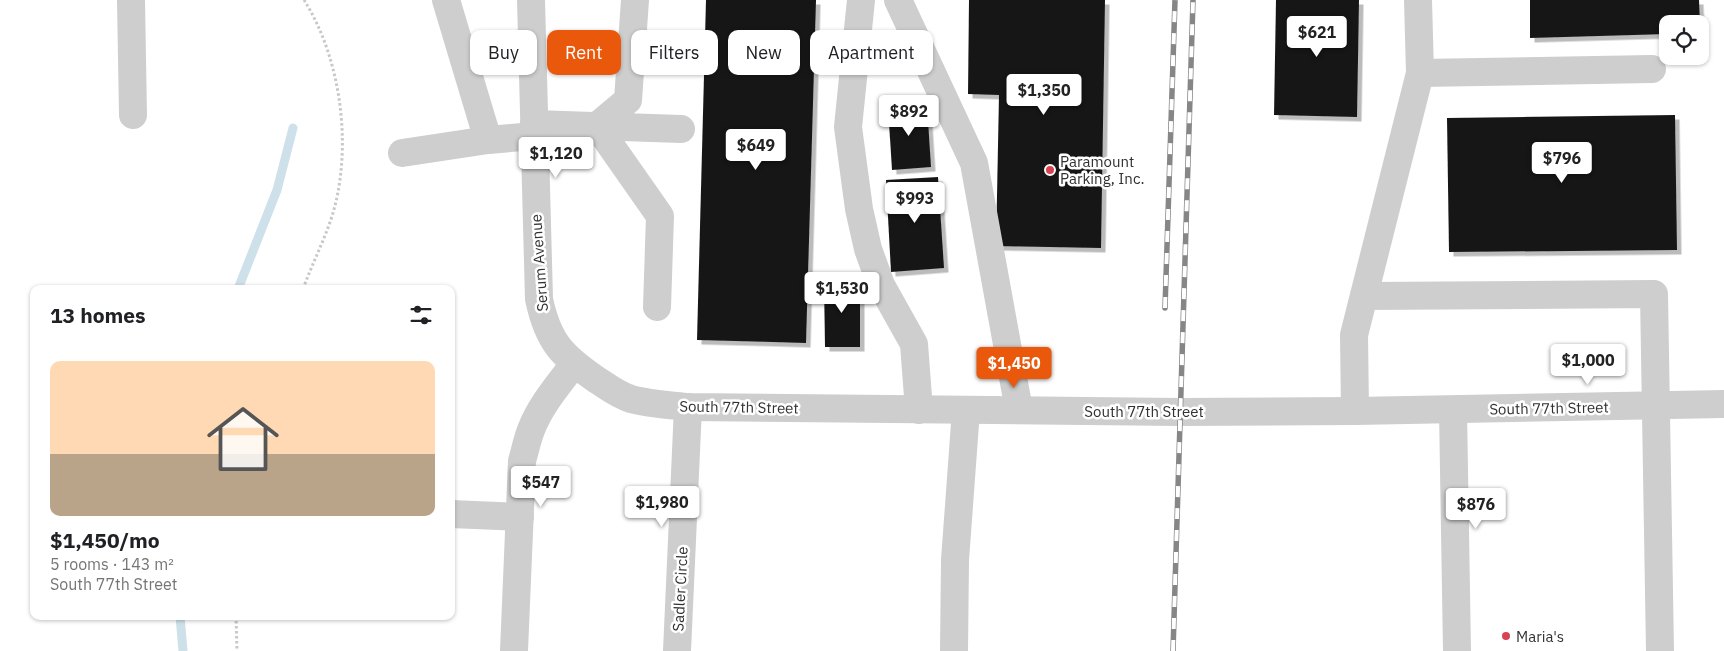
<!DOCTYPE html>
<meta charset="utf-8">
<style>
body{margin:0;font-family:"IBM Plex Sans",sans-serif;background:#f6f6f6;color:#202124;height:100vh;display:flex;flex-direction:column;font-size:19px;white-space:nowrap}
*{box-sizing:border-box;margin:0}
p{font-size:16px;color:#757577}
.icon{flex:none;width:28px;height:28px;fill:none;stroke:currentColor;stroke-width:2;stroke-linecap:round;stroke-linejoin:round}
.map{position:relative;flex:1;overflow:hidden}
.panel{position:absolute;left:30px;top:285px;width:425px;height:335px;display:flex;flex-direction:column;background:#fff;border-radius:10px;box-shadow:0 1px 4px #0004}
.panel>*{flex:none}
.top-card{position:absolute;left:470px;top:30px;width:475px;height:45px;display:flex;gap:10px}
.tools{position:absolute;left:1659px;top:15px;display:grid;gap:10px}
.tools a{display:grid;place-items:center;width:50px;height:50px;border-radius:10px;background:#fff;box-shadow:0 1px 4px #0004;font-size:25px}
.price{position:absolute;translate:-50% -42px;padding:0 11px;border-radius:5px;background:#fff;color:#222;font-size:16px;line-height:32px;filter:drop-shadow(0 1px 2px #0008)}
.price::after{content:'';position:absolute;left:50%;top:30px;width:15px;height:11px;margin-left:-8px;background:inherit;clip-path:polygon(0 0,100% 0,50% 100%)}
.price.selected{background:#ea580c;color:#fff}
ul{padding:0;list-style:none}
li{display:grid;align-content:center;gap:10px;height:265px;padding:0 20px}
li+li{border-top:1px solid #e0e0e0}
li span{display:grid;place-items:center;height:155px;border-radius:10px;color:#555}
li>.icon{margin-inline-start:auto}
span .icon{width:90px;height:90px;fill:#fffc;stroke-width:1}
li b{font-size:21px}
h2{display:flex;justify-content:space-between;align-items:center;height:60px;padding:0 20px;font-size:21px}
.chip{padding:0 18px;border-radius:10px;background:#fff;box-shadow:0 1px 4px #0004;font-size:18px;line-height:45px}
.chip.selected{background:#ea580c;color:#fff}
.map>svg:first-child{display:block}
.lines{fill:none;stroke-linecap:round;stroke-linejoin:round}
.stream{stroke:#cee0ea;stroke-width:9}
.building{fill:#181818;filter:url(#shadow)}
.path{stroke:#c8c8c8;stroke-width:3;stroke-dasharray:2.5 2.5;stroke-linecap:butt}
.minor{stroke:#cecece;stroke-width:28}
.rail-casing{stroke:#868686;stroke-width:5.5}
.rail{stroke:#fff;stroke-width:4;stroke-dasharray:11;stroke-linecap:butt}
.poi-dot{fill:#d84253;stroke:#fff;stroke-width:2}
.labels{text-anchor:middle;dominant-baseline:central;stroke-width:5;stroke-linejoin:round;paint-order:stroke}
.poi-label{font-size:15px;fill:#313131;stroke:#fff;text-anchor:start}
.street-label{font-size:15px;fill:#313131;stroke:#fff}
</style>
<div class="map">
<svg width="1724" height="651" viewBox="0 0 1724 651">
<defs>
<filter id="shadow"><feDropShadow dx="4.5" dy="4.5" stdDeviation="0" flood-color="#0004"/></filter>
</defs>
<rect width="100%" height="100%" fill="#fff"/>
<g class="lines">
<!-- stream -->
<g class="stream">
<polyline points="238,289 277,190 293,128"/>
<polyline points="180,616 183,651"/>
</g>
</g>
<!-- building -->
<g class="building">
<polygon points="706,0 816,0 806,343 697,340"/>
<polygon points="969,0 1105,0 1101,248 996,246 999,95 968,94"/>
<polygon points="1276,0 1359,0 1357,117 1274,115"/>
<polygon points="1530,0 1699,0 1700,24 1668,24 1668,34 1530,38"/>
<polygon points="927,105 931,167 892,170 888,107"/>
<polygon points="1675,115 1677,250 1449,252 1447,118"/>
<polygon points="938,177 944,268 891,272 886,180"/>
<polygon points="860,281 860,347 825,347 824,282"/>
</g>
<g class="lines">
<!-- path -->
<g class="path">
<path d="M303,289C311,267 321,247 329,225C354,157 343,61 304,0"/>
<polyline points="236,616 237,651"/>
</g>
<!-- minor -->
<g class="minor">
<polyline points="131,0 133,115"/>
<polyline points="446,0 488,140"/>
<path d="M531,0L539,299C548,342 562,356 597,380C608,387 618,395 631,399C649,404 669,405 688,407L1180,412L1355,411L1724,404"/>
<polyline points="635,0 628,100 597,126 660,216 657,307"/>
<polyline points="861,0 848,127 859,209 868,249 881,285 914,344 919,410"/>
<polyline points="898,0 974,163 1019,410"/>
<polyline points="1420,73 1652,69"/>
<polyline points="534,124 681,129"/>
<polyline points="402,153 488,140 534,136"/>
<polyline points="1364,296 1654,294 1660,651"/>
<polyline points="1453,410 1457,651"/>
<polyline points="1355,411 1354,335 1420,73 1418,0"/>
<polyline points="451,514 520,517"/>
<path d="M514,651L522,461C525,451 527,440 531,430C540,406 558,385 574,364"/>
<polyline points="677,651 688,407"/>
<polyline points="954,651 955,560 966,410"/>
</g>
<defs>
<g id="rail">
<polyline points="1165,308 1175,0"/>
<polyline points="1173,651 1193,0"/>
</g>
</defs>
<!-- rail casing -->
<use href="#rail" class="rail-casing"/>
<!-- rail -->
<use href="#rail" class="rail"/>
</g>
<!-- markers -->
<g class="poi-dot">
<circle cx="1050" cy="170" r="5"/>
<circle cx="1506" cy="636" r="5"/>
</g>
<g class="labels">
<!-- poi labels -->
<g class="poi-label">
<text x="1060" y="161">Paramount<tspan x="1060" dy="17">Parking, Inc.</tspan></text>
<text x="1516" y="636">Maria's</text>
</g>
<!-- street labels -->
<g class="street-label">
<text transform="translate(539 263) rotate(-94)">Serum Avenue</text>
<text transform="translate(739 407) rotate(1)">South 77th Street</text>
<text transform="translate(1549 408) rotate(-1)">South 77th Street</text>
<text x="1144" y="411">South 77th Street</text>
<text transform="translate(680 589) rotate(-87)">Sadler Circle</text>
</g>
</g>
</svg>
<div class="tools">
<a><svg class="icon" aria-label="locate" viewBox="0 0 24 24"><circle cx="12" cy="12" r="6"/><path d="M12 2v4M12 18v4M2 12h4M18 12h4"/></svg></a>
</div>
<b class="price" style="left:1317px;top:58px">$621</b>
<b class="price" style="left:1044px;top:116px">$1,350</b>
<b class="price" style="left:909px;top:137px">$892</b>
<b class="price" style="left:756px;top:171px">$649</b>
<b class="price" style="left:556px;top:179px">$1,120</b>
<b class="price" style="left:1562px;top:184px">$796</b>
<b class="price" style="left:915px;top:224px">$993</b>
<b class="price" style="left:842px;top:314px">$1,530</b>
<b class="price" style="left:1588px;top:386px">$1,000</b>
<b class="price selected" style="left:1014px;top:389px">$1,450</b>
<b class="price" style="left:541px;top:508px">$547</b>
<b class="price" style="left:662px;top:528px">$1,980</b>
<b class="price" style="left:1476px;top:530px">$876</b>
<div class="top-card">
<a class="chip">Buy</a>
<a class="chip selected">Rent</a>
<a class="chip">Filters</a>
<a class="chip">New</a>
<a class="chip">Apartment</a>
</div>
<section class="panel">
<h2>13 homes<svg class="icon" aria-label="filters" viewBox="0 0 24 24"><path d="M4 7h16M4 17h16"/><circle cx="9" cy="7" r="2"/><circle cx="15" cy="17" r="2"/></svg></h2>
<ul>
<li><span style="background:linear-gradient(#ffd9b3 60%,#b9a48a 0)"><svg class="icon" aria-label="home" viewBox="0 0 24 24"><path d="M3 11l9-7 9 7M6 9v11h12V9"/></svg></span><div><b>$1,450/mo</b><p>5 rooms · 143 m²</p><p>South 77th Street</p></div></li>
</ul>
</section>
</div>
